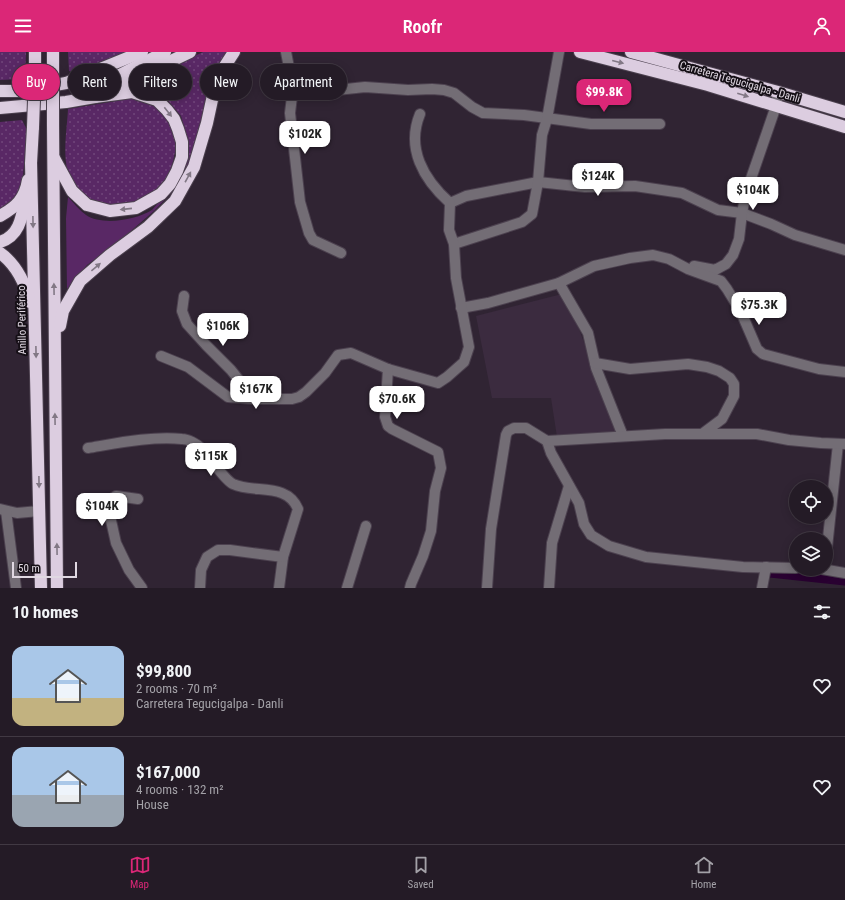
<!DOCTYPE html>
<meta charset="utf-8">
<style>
body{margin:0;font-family:"Roboto Condensed",sans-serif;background:#2c242e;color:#f1f3f6;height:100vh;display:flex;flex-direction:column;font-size:15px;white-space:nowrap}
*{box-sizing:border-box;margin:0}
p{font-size:13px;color:#a3a1a7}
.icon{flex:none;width:22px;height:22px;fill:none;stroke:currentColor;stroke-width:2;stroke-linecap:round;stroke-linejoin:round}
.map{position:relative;height:536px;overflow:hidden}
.side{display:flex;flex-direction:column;background:#241b26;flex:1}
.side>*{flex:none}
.top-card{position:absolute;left:12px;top:12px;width:400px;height:36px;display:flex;gap:8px}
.buttons{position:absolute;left:789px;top:428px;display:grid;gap:8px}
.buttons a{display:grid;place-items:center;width:44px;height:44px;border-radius:50%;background:#241b26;box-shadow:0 2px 10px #0003,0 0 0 1px #413943;font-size:20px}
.scale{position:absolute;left:12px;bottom:10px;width:65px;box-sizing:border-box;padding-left:4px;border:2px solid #e0d8e2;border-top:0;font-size:11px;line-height:14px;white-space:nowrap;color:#e0d8e2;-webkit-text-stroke:3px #150f16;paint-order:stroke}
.price{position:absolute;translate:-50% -34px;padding:0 9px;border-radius:8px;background:#fff;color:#222;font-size:13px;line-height:26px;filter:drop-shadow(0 1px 2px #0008)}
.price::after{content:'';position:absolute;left:50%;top:24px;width:12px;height:9px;margin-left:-6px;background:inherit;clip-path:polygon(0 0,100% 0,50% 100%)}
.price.on{background:#db2777;color:#fff}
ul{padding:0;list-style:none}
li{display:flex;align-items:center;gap:12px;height:100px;padding:0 12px}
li+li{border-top:1px solid #413943}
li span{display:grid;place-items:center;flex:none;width:112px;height:80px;border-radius:12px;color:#555}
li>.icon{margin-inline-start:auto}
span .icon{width:48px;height:48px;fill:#fffc;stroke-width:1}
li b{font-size:17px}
h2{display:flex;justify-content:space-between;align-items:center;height:48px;padding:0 12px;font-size:17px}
.tag{padding:0 14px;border-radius:18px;background:#241b26;box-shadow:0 2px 10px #0003,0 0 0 1px #413943;font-size:14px;line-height:36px}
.tag.on{background:#db2777;color:#fff}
header{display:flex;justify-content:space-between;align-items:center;height:52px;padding:0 12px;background:#db2777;color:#fff;font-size:18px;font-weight:600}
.dock{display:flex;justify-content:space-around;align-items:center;height:56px;border-top:1px solid #413943;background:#241b26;font-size:11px;color:#a3a1a7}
.dock a{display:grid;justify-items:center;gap:2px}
.dock .on{color:#db2777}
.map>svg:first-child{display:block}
.built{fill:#3b2b3f}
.grass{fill:#592865}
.park{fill:url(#park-dots)}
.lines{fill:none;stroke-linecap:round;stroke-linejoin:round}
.canal{stroke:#290131;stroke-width:9}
.minor-casing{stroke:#4c414f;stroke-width:12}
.highway-casing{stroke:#4c414f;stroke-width:14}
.minor{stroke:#736d75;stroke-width:10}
.highway{stroke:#dccde0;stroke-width:12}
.highway-bridge-casing{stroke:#4c414f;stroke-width:14;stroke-linecap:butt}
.highway-bridge{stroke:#dccde0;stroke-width:12}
.oneway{fill:#827885}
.labels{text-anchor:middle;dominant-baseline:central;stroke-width:4;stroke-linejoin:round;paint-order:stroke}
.street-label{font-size:11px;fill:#e0d8e2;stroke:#150f16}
</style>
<header><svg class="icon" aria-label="menu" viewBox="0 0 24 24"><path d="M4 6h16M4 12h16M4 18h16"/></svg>Roofr<svg class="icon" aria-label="person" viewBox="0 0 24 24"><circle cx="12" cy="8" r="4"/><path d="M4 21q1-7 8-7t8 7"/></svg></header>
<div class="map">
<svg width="845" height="536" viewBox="0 0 845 536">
<defs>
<pattern id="park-dots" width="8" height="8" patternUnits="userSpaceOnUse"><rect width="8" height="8" fill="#592865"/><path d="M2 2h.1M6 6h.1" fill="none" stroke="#71467b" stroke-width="1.8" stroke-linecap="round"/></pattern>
</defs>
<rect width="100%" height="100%" fill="#302433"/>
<!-- built -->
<polygon class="built" points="562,242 579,277 617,380 557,385 551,346 492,346 476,264"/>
<!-- grass -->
<path class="grass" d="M68,145C74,151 79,158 86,163C102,174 136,168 152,158L154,159L118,190L87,213L67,237L66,166Z"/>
<!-- park -->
<g class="park">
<polygon points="0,0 26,0 25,27 0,28"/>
<polygon points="68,0 127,0 76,21 69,19"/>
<polygon points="203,0 229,0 202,68 183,129 154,159 152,158 166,142 186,107 188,88 181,64 164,44 138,31"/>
<path d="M134,46C143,48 161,53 166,61C169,64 170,69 171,73C173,77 176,82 176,87C177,92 175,100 174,105C168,138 138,159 105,153C89,151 75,139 69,123C62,103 67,78 68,57Z"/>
<polygon points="22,68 27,78 22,135 13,152 0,159 0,70"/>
</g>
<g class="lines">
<!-- canal -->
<polyline class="canal" points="770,521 845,529"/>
<defs>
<g id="minor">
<polyline points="286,0 293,36 290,61 300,150 309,181 313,188 341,201"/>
<polyline points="293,36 337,38 365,35 408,38 432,37 444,38 454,41 472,55 483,61 524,63 591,72 660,72"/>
<polyline points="450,151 466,144 538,130 585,135 635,134 682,141 718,158 742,161 771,172 795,183 845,198"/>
<polyline points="454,192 522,170 532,162 538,130 542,83 547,67 559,0"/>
<polyline points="694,214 715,218 726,212 733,203 739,187 742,161 746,141 776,54 778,40"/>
<polyline points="559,231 588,281 596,316 623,384"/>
<polyline points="184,244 182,259 187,272 206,293 231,318 254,347"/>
<polyline points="461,256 488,251 559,231 594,214 630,206 653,203 669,207 688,217 721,229 727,237 741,260 757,297 763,302 819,317 845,320"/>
<path d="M161,304L188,315L228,345L254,347H292L299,345L306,340L325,321L338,303L351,301L388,317L438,331L447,325L464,310L469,295L456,226L454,192L449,178L450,151C423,127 406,96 420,62"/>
<polyline points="595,311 630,317 688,312 707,315 719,319 730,326 734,332 734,344 722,367 702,382"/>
<polyline points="388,317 385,365 388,374 392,377 438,400 441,416 435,439 431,479 423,504 411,532 410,536"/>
<polyline points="547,389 551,401 579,451 584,472 591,483 609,494 646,505 743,515 796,516"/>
<path d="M88,396C118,391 152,384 182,387C188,387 197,392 201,396C211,405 223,427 233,432C255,442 287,430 298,457L283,505L279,536"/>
<polyline points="138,447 116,444 110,448 108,455 116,491 129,518 142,536"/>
<polyline points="0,457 17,461 39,459"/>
<polyline points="6,459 16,536"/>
<polyline points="826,505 838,392"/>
<polyline points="822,517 845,521"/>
<polyline points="200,536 201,518 207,505 218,498 230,498 283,505"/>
<polyline points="347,536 366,474"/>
<polyline points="487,536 491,477 506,383 508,379 514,376 526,376 547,389 665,382 757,382 789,388 821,391 845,392"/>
<polyline points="549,536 552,491 569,434"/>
<polyline points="762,536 766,515"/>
</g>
<g id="highway">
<polyline points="53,0 53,16"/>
<polyline points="580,0 708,33 845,75"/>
<polyline points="631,0 778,40 845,60"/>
<polyline points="35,20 35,0"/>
<polyline points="90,38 165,0"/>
<polyline points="0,39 23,39 66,31 142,0"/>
<polyline points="0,56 66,50 95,45 190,0"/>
<polyline points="53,72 57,536"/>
<polyline points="33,75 31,111 41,536"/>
<polyline points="54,106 72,139 87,153 110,159 136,156 161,142 170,132 177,119 182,105 182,90 178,77 174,67 167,58 157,48 132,40 95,45"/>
<path d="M0,164C16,155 25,147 28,128"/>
<path d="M0,190C21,183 22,163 26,143"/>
<path d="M0,201C17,213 25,231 30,250"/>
<polyline points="60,274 63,259 80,229 110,203 148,175 175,149 194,115 207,71 215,34 223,17 234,0"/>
</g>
</defs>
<!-- minor casing -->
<use href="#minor" class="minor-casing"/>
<!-- highway casing -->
<use href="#highway" class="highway-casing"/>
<!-- minor -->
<use href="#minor" class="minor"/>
<!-- highway -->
<use href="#highway" class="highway"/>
<defs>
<g id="highway-bridge">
<polyline points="53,72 53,16"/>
<polyline points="33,75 35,20"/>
</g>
</defs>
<!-- highway-bridge casing -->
<use href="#highway-bridge" class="highway-bridge-casing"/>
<!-- highway-bridge -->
<use href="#highway-bridge" class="highway-bridge"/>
</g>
<!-- one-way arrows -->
<defs><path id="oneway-solid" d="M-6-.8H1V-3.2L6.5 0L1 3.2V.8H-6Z"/></defs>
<g class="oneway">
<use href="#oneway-solid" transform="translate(618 10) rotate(14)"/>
<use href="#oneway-solid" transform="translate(743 43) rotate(17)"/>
<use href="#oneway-solid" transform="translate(168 60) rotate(52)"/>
<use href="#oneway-solid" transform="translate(188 125) rotate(-61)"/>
<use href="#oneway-solid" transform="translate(126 157) rotate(174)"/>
<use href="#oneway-solid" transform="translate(33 170) rotate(89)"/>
<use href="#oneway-solid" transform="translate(96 215) rotate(-40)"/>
<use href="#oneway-solid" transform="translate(54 237) rotate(-91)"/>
<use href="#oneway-solid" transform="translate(36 300) rotate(89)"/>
<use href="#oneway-solid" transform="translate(55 367) rotate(-91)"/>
<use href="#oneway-solid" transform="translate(39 430) rotate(89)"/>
<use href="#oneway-solid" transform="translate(57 497) rotate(-91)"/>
</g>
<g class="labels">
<!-- street labels -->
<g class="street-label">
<text transform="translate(740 30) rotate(16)">Carretera Tegucigalpa - Danli</text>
<text transform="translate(22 268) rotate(-91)">Anillo Periférico</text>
</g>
</g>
</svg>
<div class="buttons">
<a><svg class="icon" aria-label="locate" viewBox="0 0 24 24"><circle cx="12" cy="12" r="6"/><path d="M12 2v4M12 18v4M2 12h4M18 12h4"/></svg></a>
<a><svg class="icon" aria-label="layers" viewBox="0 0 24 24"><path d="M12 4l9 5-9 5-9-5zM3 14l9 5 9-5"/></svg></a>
</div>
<div class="scale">50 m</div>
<b class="price on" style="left:604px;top:61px">$99.8K</b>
<b class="price" style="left:305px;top:103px">$102K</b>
<b class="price" style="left:598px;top:145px">$124K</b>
<b class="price" style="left:753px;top:159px">$104K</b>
<b class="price" style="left:759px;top:274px">$75.3K</b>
<b class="price" style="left:223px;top:295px">$106K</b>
<b class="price" style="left:256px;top:358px">$167K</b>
<b class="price" style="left:397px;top:368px">$70.6K</b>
<b class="price" style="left:211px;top:425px">$115K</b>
<b class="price" style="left:102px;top:475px">$104K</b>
<div class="top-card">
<a class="tag on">Buy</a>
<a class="tag">Rent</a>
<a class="tag">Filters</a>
<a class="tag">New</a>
<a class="tag">Apartment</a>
</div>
</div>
<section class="side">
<h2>10 homes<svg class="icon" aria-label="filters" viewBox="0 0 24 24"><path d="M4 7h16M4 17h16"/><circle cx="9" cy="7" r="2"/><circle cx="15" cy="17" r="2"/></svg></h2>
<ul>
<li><span style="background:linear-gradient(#a9c7e8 65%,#c2b280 0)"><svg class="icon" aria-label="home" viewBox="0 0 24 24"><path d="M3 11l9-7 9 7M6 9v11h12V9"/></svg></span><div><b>$99,800</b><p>2 rooms · 70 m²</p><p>Carretera Tegucigalpa - Danli</p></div><svg class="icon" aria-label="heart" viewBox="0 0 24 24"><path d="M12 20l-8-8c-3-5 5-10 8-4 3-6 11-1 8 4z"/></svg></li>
<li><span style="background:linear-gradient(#a9c7e8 60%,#9aa5b1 0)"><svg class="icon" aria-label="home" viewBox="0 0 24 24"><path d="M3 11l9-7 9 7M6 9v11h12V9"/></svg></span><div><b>$167,000</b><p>4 rooms · 132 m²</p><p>House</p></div><svg class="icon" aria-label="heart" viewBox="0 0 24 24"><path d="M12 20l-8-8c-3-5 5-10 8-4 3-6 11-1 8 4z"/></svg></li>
</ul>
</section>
<nav class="dock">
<a class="on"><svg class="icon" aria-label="map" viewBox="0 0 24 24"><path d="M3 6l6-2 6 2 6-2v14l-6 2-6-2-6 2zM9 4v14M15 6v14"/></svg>Map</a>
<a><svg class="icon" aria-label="saved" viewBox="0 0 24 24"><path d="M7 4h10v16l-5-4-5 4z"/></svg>Saved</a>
<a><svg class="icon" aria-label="home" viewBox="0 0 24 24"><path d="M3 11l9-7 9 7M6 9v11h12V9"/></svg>Home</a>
</nav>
